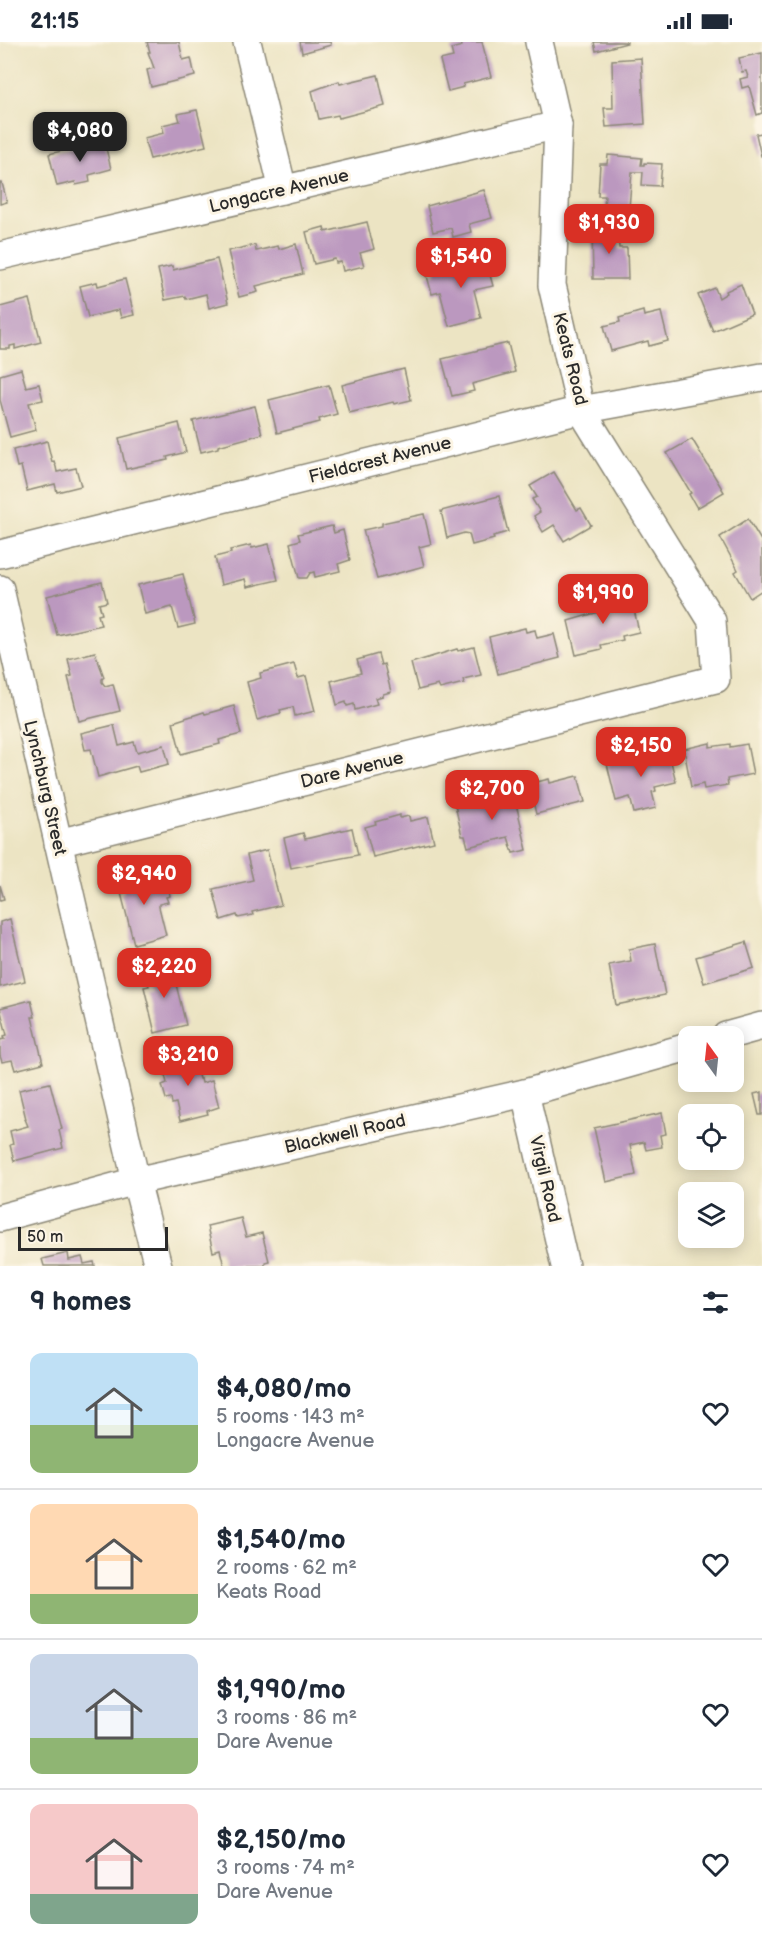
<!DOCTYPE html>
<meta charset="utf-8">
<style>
body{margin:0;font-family:"Balsamiq Sans",sans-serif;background:#f6f6f7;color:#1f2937;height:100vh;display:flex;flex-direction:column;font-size:22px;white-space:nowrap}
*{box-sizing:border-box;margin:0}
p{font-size:20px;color:#747a83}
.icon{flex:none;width:33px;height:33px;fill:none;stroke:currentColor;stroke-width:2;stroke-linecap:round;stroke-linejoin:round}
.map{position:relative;height:1224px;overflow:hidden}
.panel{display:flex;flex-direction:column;background:#fff;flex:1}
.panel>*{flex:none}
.needle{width:39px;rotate:345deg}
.fabs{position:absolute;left:678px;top:984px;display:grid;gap:12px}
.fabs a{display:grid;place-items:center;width:66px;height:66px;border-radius:12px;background:#fff;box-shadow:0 3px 15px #0003;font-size:30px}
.scale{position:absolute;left:18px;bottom:15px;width:150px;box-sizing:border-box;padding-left:6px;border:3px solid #2b2b2b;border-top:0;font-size:16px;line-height:21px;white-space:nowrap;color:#2b2b2b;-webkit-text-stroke:4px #fcf5e5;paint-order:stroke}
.price{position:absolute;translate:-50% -51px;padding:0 14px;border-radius:12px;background:#d93025;color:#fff;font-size:20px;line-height:39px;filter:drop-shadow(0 2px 3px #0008)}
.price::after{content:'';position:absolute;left:50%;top:36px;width:18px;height:14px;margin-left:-9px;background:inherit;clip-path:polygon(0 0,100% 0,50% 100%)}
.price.active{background:#222;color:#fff}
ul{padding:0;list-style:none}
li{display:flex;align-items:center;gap:18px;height:150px;padding:0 30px}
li+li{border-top:2px solid #e0e1e3}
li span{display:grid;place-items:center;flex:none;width:168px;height:120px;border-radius:12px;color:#555}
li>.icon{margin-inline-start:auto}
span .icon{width:72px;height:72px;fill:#fffc;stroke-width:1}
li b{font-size:26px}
h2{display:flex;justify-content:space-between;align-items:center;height:72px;padding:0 30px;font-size:26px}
.status{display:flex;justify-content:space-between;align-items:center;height:42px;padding:0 30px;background:#fff;direction:ltr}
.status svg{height:16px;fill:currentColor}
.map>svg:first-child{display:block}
.building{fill:#bb98bf}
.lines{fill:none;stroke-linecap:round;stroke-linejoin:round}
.minor-casing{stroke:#8c8877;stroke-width:30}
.minor{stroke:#fff;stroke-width:27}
.labels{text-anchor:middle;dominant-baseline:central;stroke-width:6;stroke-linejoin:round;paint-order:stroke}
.street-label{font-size:18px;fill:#2b2b2b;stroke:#fcf5e5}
</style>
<div class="status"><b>21:15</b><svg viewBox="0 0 49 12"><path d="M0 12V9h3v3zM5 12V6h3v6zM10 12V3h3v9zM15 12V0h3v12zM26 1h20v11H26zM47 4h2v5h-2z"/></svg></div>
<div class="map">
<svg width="762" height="1224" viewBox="0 0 762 1224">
<rect width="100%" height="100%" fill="#fcf5e5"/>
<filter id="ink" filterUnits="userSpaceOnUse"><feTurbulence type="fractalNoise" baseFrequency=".0167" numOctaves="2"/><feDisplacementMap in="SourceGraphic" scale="12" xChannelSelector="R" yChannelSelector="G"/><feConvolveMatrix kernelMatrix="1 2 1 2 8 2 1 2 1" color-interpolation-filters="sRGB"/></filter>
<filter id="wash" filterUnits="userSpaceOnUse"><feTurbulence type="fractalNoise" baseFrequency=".008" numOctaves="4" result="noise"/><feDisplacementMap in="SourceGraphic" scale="24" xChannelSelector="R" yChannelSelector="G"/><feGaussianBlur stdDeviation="1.35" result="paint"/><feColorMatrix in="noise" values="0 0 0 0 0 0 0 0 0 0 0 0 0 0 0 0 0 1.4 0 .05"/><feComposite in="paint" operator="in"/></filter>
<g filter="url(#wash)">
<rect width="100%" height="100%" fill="#ece4c3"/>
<g id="blocks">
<!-- building -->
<g class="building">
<polygon points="147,0 179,0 183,18 191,16 195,34 151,45 147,28 154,26 148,10 150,10"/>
<polygon points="300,0 330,0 331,3 302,11"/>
<polygon points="461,0 482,0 491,35 463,42 464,45 448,49 440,18 453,15 451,7 462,4"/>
<polygon points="594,0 627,0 627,1 596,9"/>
<polygon points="762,11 762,71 757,73 749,44 742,46 740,37 748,35 746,29 742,30 739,16"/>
<polygon points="641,16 645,82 606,85 604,66 613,66 612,18"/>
<polygon points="378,33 385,64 339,76 338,73 319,77 312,49 339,39 340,42"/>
<polygon points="197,68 206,104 150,117 144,96 164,91 162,83 180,79 178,72"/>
<polygon points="762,91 762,114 761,114 756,92"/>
<polygon points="104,98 111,127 89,133 90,140 76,143 75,140 57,144 49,112"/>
<polygon points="608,113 642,116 641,123 644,123 644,121 662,122 660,144 642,143 643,130 632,130 629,166 604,164 605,154 598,154 600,122 607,122"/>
<polygon points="0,141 2,141 7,160 0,162"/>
<polygon points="484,148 492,176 469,182 471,190 453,195 451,186 433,190 427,164"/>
<polygon points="367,180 374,207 360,211 364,224 343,229 341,220 336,221 335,217 314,222 306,190 324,185 325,190"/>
<polygon points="618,185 619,206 627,206 628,237 593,237 592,186"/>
<polygon points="296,202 303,232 256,244 258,250 239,255 228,209 255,203 256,209 278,204 279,207"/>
<polygon points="485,215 493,244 474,248 481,276 449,284 440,250 432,252 427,234 436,232 435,228"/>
<polygon points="217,217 228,261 209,266 206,252 186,257 185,254 165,258 158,227 172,224 173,228"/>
<polygon points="125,237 134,273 121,276 119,268 88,275 80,244 97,240 98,244"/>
<polygon points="741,242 752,272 713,289 698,253 715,246 719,256 727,251 726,249"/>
<polygon points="30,257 41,300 15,307 15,303 10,304 10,307 0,307 0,265"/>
<polygon points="643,269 644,274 661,270 668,299 649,304 648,299 611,309 604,284 620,280 619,276"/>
<polygon points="508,301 515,330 472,342 474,349 452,354 442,317"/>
<polygon points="21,327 26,345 39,342 43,358 29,361 36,388 10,395 0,358 0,333"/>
<polygon points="404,327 411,358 394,362 393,360 349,371 342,343"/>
<polygon points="329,343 337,372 319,377 320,380 277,391 269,358"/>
<polygon points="255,364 262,392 218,404 218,406 201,410 193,379"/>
<polygon points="179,381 186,410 167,415 168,418 126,427 119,396"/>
<polygon points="692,397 724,450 697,466 689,452 691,451 667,411"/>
<polygon points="47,399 52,420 54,419 56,425 57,430 76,426 81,444 57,450 55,442 27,449 21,424 17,425 13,408"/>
<polygon points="554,430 577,468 581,466 591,483 564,499 554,483 543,490 534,474 540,470 532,457 537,455 530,444"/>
<polygon points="499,454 508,490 493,494 494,497 472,503 469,492 464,491 447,496 441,469"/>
<polygon points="424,472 431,502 419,505 424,524 377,537 363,488 382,484 382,481"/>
<polygon points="748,477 762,500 762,548 750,556 735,530 738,528 720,495"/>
<polygon points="332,484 334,491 343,488 350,518 338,522 340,529 315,535 314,530 310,531 307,536 299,536 290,501 300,498 298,492"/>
<polygon points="269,502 278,538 247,545 245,537 221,543 215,515 231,511 230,508 251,503 252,506"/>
<polygon points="183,532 195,582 178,586 172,565 145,572 138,543"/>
<polygon points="102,540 107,560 99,562 102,572 98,573 101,583 57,593 47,554"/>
<polygon points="615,549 620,566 633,563 639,590 622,594 623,598 601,603 602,607 576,613 568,579 599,570 595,554"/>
<polygon points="525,586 526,590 535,588 537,596 554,592 560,616 498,632 489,595"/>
<polygon points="474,605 481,633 463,637 464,641 440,647 438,643 418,648 411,621 457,607 458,609"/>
<polygon points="95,610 104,635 102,637 102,640 105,644 113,642 120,669 79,679 68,635 72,634 68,617"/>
<polygon points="378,612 381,623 384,622 391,650 383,652 383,654 375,656 377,662 355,668 354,662 347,664 346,660 337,663 331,639 361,631 357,618"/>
<polygon points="294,622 298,636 306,634 315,669 295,674 293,665 280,668 281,671 257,678 247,640 261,636 260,631"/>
<polygon points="234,664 241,692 219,698 220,702 181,712 173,680 204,670 205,672"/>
<polygon points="114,683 119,704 134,700 137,710 164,703 169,722 139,730 137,724 98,735 91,707 85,708 81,691"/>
<polygon points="710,701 710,705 730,702 730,705 747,702 753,732 727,737 728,743 704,747 703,742 691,745 684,707"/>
<polygon points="668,707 676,740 655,745 656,749 652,750 656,766 634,771 630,755 616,759 607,722"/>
<polygon points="578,734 585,760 536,772 529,742 549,737 550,741"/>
<polygon points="492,749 494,754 513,749 527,808 513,811 508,795 468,805 465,794 462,794 455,763 472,759 472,757"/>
<polygon points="400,773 400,776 409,774 410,779 428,775 434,800 373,815 365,785 376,782 375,780"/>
<polygon points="352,786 358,813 291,826 284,796 303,791 305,797"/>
<polygon points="267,808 281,863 252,870 253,873 238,876 237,873 221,878 213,847 253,838 247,813"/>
<polygon points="150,829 154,844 167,840 170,854 166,855 168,860 159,862 159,865 166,893 134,902 121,851 124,851 120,837"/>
<polygon points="0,843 4,857 0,858"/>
<polygon points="10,877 25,939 0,945 0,880"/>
<polygon points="746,900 754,926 704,941 696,915"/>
<polygon points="655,902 665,953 616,963 609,923 631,919 629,907"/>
<polygon points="171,922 186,983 155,991 144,945 149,944 145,928"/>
<polygon points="31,958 35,975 32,975 43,1021 15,1028 12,1018 2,1020 0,1014 0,998 5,997 4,994 7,993 0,966"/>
<polygon points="192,1008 199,1037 201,1037 202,1041 212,1038 219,1065 207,1069 208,1072 180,1079 176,1061 172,1062 171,1056 166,1057 162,1043 167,1041 165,1033 169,1032 165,1015"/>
<polygon points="50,1041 62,1087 59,1088 63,1106 14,1119 10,1103 13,1102 10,1089 28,1084 25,1077 26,1077 19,1048"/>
<polygon points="762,1050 762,1073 759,1073 754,1052"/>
<polygon points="662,1071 666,1092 660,1093 662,1105 646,1108 644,1100 630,1103 636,1133 606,1140 594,1086"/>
<polygon points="241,1176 246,1195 262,1191 269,1219 265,1220 265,1224 224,1224 220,1208 213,1210 207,1184"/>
<polygon points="68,1211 69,1218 82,1215 84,1222 94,1220 95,1224 44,1224 42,1217"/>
</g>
</g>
</g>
<g filter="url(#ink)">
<use href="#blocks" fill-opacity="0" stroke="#8c8877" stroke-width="1.5"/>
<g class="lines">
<defs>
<g id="minor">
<polyline points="247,0 283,148"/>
<polyline points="0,214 558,83"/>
<polyline points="0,512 581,368 762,335"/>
<polyline points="0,547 136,1139 158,1224"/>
<polyline points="58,801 716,637 712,579 581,368 552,243 558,83 539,0"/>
<polyline points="726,994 762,984"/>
<polyline points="525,1051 565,1224"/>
<polyline points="0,1176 136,1139 525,1051 688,1005"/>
</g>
</defs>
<!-- minor casing -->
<use href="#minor" class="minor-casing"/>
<!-- minor -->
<use href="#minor" class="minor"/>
</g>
</g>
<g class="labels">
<!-- street labels -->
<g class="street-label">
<text transform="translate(279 149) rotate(-13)">Longacre Avenue</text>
<text transform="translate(570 317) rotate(76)">Keats Road</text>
<text transform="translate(380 418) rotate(-14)">Fieldcrest Avenue</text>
<text transform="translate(352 728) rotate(-14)">Dare Avenue</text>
<text transform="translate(45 746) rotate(77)">Lynchburg Street</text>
<text transform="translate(345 1092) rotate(-13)">Blackwell Road</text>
<text transform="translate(545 1137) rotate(77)">Virgil Road</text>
</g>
</g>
</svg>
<div class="fabs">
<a><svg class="needle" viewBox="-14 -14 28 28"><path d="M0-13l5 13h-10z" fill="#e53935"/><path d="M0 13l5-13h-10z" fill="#747a83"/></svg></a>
<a><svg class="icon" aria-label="locate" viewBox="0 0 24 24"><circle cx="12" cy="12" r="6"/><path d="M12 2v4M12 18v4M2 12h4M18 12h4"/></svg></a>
<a><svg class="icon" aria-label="layers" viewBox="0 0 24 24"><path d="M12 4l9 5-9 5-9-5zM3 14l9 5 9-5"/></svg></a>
</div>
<div class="scale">50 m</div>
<b class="price active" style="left:80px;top:121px">$4,080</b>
<b class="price" style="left:609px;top:213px">$1,930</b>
<b class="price" style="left:461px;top:247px">$1,540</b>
<b class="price" style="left:603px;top:583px">$1,990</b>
<b class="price" style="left:641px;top:736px">$2,150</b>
<b class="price" style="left:492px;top:779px">$2,700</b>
<b class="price" style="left:144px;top:864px">$2,940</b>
<b class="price" style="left:164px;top:957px">$2,220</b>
<b class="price" style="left:188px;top:1045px">$3,210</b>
</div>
<section class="panel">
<h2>9 homes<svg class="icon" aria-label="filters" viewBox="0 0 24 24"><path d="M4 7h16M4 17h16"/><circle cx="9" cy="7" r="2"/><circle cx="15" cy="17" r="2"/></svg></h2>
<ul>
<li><span style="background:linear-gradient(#bfe0f5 60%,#8fb573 0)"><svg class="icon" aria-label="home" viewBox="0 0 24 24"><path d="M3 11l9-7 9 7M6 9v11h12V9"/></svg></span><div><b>$4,080/mo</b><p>5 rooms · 143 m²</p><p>Longacre Avenue</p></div><svg class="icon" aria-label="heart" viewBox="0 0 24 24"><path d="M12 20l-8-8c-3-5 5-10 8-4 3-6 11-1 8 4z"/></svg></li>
<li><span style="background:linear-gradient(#ffd9b3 75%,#8fb573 0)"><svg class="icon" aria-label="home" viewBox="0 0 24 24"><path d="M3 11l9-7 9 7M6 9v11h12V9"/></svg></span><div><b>$1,540/mo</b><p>2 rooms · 62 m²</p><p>Keats Road</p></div><svg class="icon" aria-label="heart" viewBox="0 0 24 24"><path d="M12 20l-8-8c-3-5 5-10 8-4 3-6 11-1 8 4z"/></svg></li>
<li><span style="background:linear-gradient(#c9d6e8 70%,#8fb573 0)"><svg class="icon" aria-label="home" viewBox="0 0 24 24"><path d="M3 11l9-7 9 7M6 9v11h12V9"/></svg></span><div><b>$1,990/mo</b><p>3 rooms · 86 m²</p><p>Dare Avenue</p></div><svg class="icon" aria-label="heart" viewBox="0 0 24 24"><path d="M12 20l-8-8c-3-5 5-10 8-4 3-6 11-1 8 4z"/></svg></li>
<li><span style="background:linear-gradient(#f6c9c9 75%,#7fa58c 0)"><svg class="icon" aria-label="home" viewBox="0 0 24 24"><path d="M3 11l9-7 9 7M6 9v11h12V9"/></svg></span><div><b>$2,150/mo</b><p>3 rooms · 74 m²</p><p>Dare Avenue</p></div><svg class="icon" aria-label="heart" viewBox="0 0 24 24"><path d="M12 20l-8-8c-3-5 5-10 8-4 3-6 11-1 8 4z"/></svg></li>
</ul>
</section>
